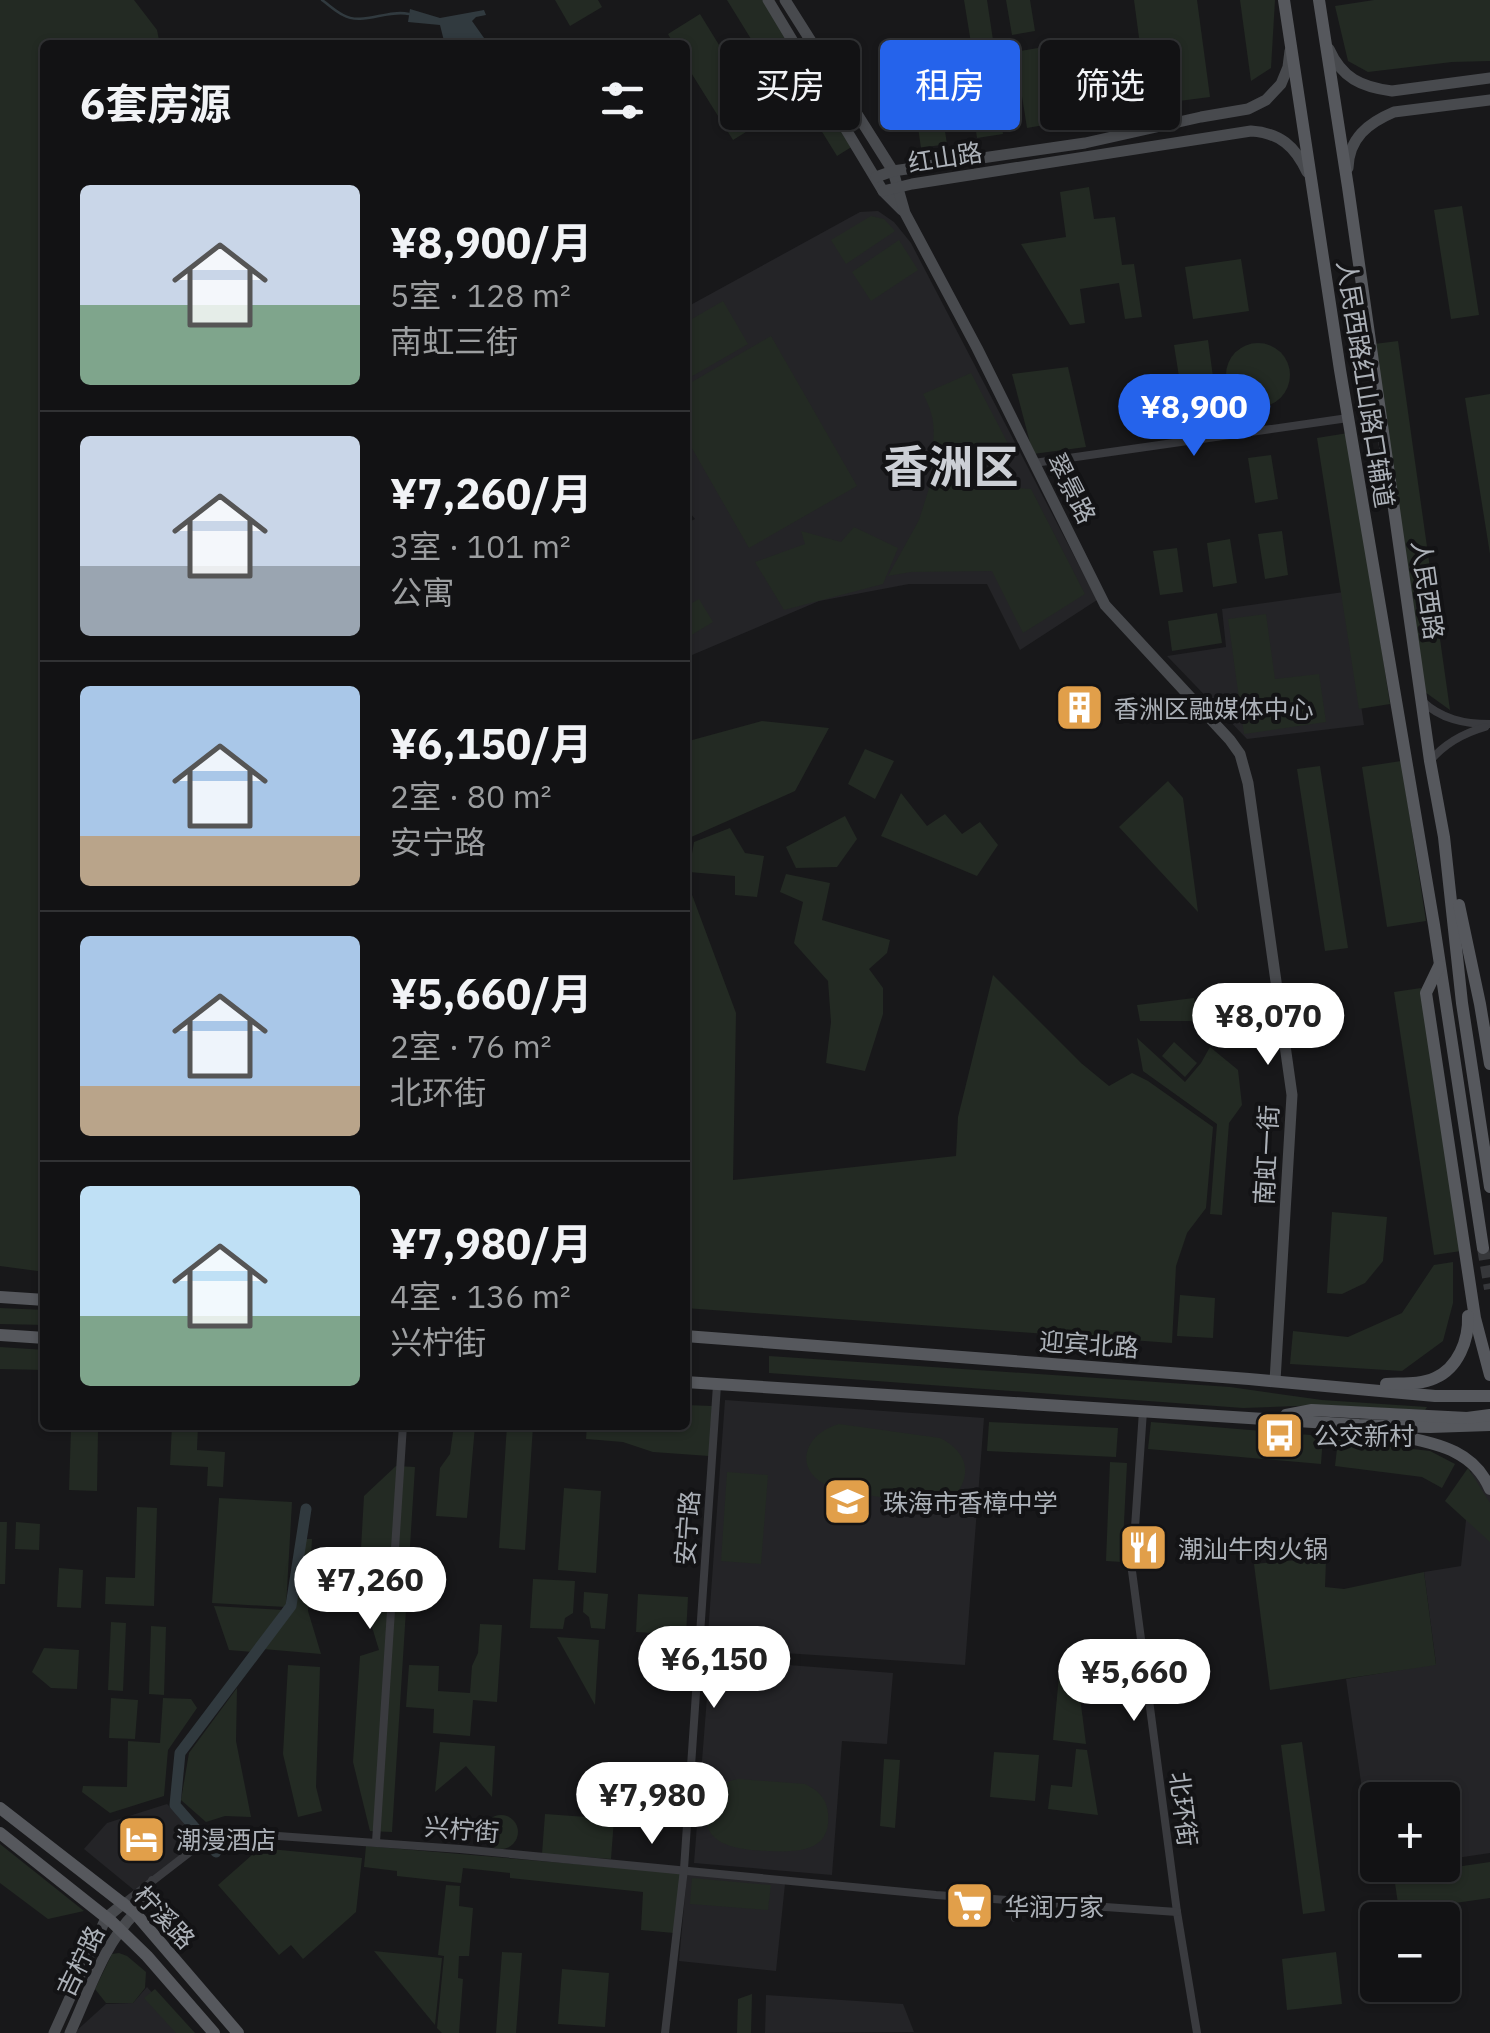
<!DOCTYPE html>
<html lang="zh">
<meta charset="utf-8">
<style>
body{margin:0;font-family:"IBM Plex Sans","Noto Sans SC",sans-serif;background:#1f2022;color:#f1f3f6;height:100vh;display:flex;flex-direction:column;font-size:38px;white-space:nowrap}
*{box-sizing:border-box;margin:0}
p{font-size:32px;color:#9c9ea0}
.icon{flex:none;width:55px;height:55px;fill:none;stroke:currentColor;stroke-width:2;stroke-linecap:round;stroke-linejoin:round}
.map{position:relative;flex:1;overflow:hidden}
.sheet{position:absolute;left:40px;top:40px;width:650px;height:1390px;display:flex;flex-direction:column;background:#121214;border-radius:10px;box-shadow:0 2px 8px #0004,0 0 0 2px #313234}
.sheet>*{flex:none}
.guide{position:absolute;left:720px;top:40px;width:620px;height:90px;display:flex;gap:20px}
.buttons{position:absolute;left:1360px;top:1782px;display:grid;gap:20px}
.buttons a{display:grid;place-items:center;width:100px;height:100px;border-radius:10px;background:#121214;box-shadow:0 2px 8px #0004,0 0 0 2px #313234;font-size:50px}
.price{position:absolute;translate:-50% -85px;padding:0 22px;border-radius:35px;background:#fff;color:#222;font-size:32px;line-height:65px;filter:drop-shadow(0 2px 5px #0008)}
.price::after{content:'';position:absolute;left:50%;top:60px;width:30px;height:22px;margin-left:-15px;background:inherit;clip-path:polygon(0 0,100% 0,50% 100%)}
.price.current{background:#2563eb;color:#fff}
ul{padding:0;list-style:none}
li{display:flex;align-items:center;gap:30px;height:250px;padding:0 40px}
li+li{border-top:2px solid #313234}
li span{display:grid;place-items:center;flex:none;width:280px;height:200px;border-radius:10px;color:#555}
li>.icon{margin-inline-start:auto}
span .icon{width:120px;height:120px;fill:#fffc;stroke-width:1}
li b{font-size:42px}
h2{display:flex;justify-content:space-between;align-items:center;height:120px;padding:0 40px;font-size:42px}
.tag{padding:0 35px;border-radius:10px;background:#121214;box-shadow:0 2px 8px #0004,0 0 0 2px #313234;font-size:35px;line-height:90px}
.tag.current{background:#2563eb;color:#fff}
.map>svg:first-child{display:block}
.built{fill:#242427}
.green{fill:#232a23}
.water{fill:#313a3f}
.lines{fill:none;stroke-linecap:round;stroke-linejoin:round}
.stream{stroke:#313a3f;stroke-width:2.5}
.canal{stroke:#313a3f;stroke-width:11}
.primary-tunnel{stroke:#36373a;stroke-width:12;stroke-dasharray:12 6;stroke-linecap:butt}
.minor{stroke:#3a3b3f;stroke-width:8}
.secondary{stroke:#484a4e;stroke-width:11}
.primary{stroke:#56585d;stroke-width:12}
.labels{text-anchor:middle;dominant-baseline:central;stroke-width:8;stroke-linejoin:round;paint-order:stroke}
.street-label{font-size:25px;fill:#acb1b8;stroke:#131315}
.poi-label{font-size:25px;fill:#acb1b8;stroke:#131315;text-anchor:start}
.town-label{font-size:45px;font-weight:bold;fill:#cccfd5;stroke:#131315}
</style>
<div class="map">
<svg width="1490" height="2033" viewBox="0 0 1490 2033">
<rect width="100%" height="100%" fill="#18181a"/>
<!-- built -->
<g class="built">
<polygon points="878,211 894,222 911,243 1097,600 1020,650 987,584 909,584 819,601 685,658 685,524 695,519 685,507 685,308 860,212"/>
<polygon points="1344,592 1364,725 1247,739 1167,656 1226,647 1222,609"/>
<polygon points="725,1400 984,1418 965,1665 707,1648"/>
<polygon points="1472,1466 1490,1490 1490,1853 1443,1860 1442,1800 1378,1800 1378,1865 1411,1865 1374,1871 1346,1679 1436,1664 1424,1572 1461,1566"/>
<polygon points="710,1659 893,1673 887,1744 842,1741 832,1875 694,1863"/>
<polygon points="167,1804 198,1835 197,1842 134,1890 84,1849 107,1823"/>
<polygon points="687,1874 785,1884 776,1971 679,1961"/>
<polygon points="147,1987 188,2033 74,2033 106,2004 133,2003"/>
<polygon points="766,1995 903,2004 914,2032 765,2033"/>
</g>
<!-- green -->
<g class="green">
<polygon points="0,0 134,0 157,30 160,45 45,45 45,1272 0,1266"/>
<polygon points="555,0 598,0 602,7 570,26"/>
<polygon points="727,0 763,0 853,146 837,156 803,101 793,107"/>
<polygon points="964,0 987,0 993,40 971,43"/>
<polygon points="1006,0 1030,0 1035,31 1012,35"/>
<polygon points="1134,0 1197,0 1210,97 1148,105"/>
<polygon points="1240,0 1275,0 1271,68 1251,81"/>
<polygon points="1374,0 1490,0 1490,61 1452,62 1368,72 1348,61 1335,6"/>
<polygon points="700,14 765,120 733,140 685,63 685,45 674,45 668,34"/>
<polygon points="1038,48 1050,124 1027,128 1015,52"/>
<polygon points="992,58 1003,134 977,138 966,61"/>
<polygon points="935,68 947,144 921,148 910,72"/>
<polygon points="1089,187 1094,219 1115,217 1122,265 1134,264 1142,317 1125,319 1119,283 1080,289 1085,323 1070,325 1021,244 1066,237 1060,192"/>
<polygon points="1462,206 1479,315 1451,319 1434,210"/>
<polygon points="871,216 884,219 895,231 846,264 831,240"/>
<polygon points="899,240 918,270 871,301 852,272"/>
<polygon points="1241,259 1249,311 1193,319 1185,267"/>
<polygon points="723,301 748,344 689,378 685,372 685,323"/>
<polygon points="771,336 857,486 749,548 685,436 685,386"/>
<polygon points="1208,340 1219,421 1187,427 1174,345"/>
<polygon points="1398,341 1450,710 1425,692 1374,344"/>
<circle cx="1258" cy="375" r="32"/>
<polygon points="1068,367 1086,447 1033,454 1012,374"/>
<path d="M971,373L1014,455L933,445C935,425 933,412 923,394Z"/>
<polygon points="1490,394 1490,554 1465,398"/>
<polygon points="1348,433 1390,704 1359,709 1317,438"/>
<polygon points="1271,455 1278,499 1255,503 1248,458"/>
<polygon points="931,482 1031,489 1085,594 1023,633 992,571 911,572 888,576 919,520"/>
<polygon points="854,527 898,548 883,584 784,610 755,562 805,544 801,531 841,542"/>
<polygon points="1282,531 1288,575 1265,579 1258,534"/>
<polygon points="1230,539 1237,583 1213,587 1207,543"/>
<polygon points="1177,548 1183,592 1160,595 1153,551"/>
<polygon points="699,599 713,622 685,639 685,607"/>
<polygon points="1217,613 1222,643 1172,651 1168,621"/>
<polygon points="1266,614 1275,679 1319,674 1326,722 1244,734 1228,619"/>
<polygon points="762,721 829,728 795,791 689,838 685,860 685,742"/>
<polygon points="865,749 894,761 875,799 848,784"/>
<polygon points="1401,761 1426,921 1387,927 1362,767"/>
<polygon points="1320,766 1348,948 1325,951 1297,769"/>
<polygon points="1168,781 1183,798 1198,912 1119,827"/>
<polygon points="901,793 927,826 945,814 962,834 980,822 998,845 977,876 881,836"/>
<polygon points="845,816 857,839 837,867 796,868 786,847"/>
<polygon points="730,828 745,853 764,856 757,897 735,895 735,876 689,872 694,842"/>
<polygon points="786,874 830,883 822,920 890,940 887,953 869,969 883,988 883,1014 865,1071 826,1063 831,1022 828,981 794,943 803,902 780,892"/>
<polygon points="685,876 736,1013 733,1180 956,1156 958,1117 993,975 1081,1063 1109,1086 1132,1073 1148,1081 1213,1127 1206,1208 1187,1233 1176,1266 1172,1343 685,1308"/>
<polygon points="1421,988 1461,1251 1434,1255 1394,992"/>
<polygon points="1194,998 1197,1021 1140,1021 1137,1005"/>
<polygon points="1137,1038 1185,1082 1201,1063 1210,1047 1238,1070 1242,1105 1229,1123 1222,1215 1210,1214 1217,1124 1143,1071"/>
<polygon points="1174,1042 1197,1063 1185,1077 1162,1056"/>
<polygon points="1332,1212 1387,1217 1383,1261 1365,1283 1342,1294 1327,1293"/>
<polygon points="1453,1262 1453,1303 1443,1341 1402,1371 1290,1364 1293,1331 1348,1337 1402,1313 1434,1265"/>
<polygon points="1180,1295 1215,1298 1213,1338 1177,1336"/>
<polygon points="0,1308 45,1310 45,1325 0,1324"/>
<polygon points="0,1347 45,1350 45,1370 0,1369"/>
<polygon points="769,1356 1230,1387 1322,1400 1427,1407 1425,1410 1323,1405 1243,1408 769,1373"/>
<polygon points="685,1405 712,1406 709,1456 653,1452 623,1442 586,1439 587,1425 685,1425"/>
<polygon points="989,1422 1118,1428 1116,1457 987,1451"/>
<polygon points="1151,1422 1323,1436 1321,1464 1148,1449"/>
<path d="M839,1424L940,1438C954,1445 967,1457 965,1474C963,1488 955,1498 941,1502C929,1506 839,1492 826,1485C792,1467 806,1433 839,1424Z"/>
<polygon points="172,1425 198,1425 197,1450 225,1452 223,1487 207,1486 208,1467 170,1465"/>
<polygon points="454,1425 475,1426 467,1518 436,1516 440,1468 450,1454"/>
<polygon points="507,1425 533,1426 525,1550 499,1548"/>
<polygon points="71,1429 98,1430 97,1491 69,1490"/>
<polygon points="1338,1440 1430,1451 1455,1464 1442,1488 1422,1477 1335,1466"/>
<polygon points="1110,1462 1127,1463 1122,1562 1106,1561"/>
<polygon points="396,1466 415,1467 392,1832 370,1831 353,1762 360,1656 379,1650 359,1584 364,1496"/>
<polygon points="1468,1468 1490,1503 1490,1542 1445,1501"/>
<polygon points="727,1472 768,1475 761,1564 721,1561"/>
<polygon points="564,1488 601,1491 596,1573 558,1570"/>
<polygon points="219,1498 292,1502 286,1607 212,1603"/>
<polygon points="137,1507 157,1508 154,1606 105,1604 106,1577 135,1578"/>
<polygon points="0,1522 7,1522 5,1584 0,1584"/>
<polygon points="16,1522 40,1524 39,1550 15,1549"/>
<polygon points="306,1539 312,1539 308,1611 321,1654 263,1649 295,1609"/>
<polygon points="1307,1559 1326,1560 1325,1587 1344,1589 1424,1572 1436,1665 1270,1690 1254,1564"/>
<polygon points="59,1568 83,1570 81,1608 57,1607"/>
<polygon points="533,1579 575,1581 573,1613 565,1618 563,1629 530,1628"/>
<polygon points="584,1592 608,1594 605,1629 591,1628 589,1617 583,1612"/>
<polygon points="638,1594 688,1597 686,1635 636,1632"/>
<polygon points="214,1606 283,1610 253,1652 229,1650"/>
<polygon points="111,1622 126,1623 123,1691 108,1690"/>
<polygon points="480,1624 502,1625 497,1702 473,1700 470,1736 433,1733 434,1709 406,1707 409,1665 439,1666 438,1691 470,1693 472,1666 478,1653"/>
<polygon points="151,1626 166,1627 164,1695 149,1694"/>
<polygon points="557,1637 599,1640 595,1705"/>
<polygon points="44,1648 79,1650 77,1689 51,1688 32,1672"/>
<polygon points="288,1665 320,1667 316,1787 322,1811 298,1817 283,1754"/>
<polygon points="1060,1665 1076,1666 1086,1744 1053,1740"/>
<polygon points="237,1688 236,1741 251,1817 225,1816 206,1822 181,1800 189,1753"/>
<polygon points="111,1698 138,1700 135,1739 109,1738"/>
<polygon points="163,1698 191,1699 197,1708 168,1750 164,1796 110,1813 82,1792 83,1786 127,1787 128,1741 160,1743"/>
<polygon points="440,1742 495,1746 492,1797 466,1766 435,1792"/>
<polygon points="1302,1742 1325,1911 1303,1914 1281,1745"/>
<polygon points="1076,1749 1087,1750 1098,1815 1048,1809 1051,1785 1072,1787"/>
<polygon points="994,1752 1039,1755 1035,1801 990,1797"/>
<polygon points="884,1759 900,1760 895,1828 880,1826"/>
<path d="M739,1779L805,1784C818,1790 827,1799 828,1813C832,1854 795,1852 767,1851C737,1850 694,1845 710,1802C715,1788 724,1781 739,1779Z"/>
<polygon points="545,1814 614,1819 611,1859 542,1854"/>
<circle cx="501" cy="1832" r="17"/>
<polygon points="0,1844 84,1911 48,1919 0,1883"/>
<polygon points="366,1846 681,1873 674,1933 641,1930 643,1892 510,1878 510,1873 463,1868 461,1883 397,1876 397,1871 364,1867"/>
<polygon points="260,1848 362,1858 356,1912 303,1959 291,1945 279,1955 218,1885"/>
<polygon points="1490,1862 1490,1898 1399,1911 1394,1876"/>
<polygon points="692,1878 771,1885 768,1910 690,1904"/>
<polygon points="446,1885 460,1886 459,1906 473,1908 469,1956 459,1956 458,1978 463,1979 459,2033 442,2033 437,2028 444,1956 438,1955"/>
<polygon points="374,1951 442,1958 435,2025"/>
<polygon points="502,1952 522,1953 516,2033 496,2033"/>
<polygon points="1336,1952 1342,2004 1287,2010 1282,1959"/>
<polygon points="119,1953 127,1956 146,1972 145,1988 133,2003 106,2003 95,1989 112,1954"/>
<polygon points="562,1969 609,1973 605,2027 558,2024"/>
<polygon points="155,1989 195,2033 176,2033 144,1998"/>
<polygon points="752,1994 751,2033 737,2033 738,1999"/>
</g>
<!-- water -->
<polygon class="water" points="410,9 440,18 484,10 486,15 476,17 472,21 489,45 445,45 440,25 408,22"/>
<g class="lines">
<!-- stream -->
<path class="stream" d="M322,0C329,5 335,11 343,15C362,26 387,9 409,14"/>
<!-- canal -->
<polyline class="canal" points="216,1852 175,1805 180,1753 291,1606 306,1509"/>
<!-- primary-tunnel -->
<polyline class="primary-tunnel" points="1483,1248 1490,1289"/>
<!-- minor -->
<g class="minor">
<polyline points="1034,463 1348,418"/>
<path d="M1422,701C1441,719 1464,724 1490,724"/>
<path d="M1430,761C1445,743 1464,733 1485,727"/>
<polyline points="1143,1411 1132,1571 1177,1912 1197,2033"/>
<polyline points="376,1842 403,1425"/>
<polyline points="124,1903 199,1845 216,1838 249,1834 460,1849 936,1895 1177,1912"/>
<polyline points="135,1913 146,1897 152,1880"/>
<polyline points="1015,1918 1016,1901"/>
<polyline points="665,2033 684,1869 717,1385"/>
</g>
<!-- secondary -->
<g class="secondary">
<polyline points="768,0 883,191 902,210"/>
<polyline points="785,0 893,171 905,213 977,348 1105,605 1230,740 1240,754 1248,783 1292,1095 1275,1381"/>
<path d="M1329,49C1342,78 1361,87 1392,91L1490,78"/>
<path d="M1348,168C1349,138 1368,123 1394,112L1490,100"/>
<polyline points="876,177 893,171 1085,143 1201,117 1248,109 1266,100 1281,84 1288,67 1290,51"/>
<path d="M883,191L912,184L1251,131C1280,133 1295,146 1307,172"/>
<polyline points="54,2033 106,1918 124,1903"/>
<path d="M70,2033C89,1992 103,1945 135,1913"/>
</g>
<!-- primary -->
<g class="primary">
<polyline points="1284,0 1340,370 1434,925 1483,1248"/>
<polyline points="1319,0 1348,187 1430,761 1444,837 1462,1003 1490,1187"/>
<polyline points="1459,905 1480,1004 1490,1064"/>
<polyline points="1439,966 1426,993 1475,1318 1490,1375"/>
<polyline points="0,1297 45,1300"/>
<polyline points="0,1335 45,1338"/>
<polyline points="685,1336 1249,1379 1435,1396 1490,1396"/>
<polyline points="685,1382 1359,1425 1430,1427 1490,1425"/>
<path d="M1386,1384C1401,1383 1420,1385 1435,1378C1458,1368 1469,1340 1468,1316"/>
<polyline points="1286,1415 1312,1410 1467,1418 1490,1415"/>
<path d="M1380,1431C1421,1443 1470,1442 1490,1489"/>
<polyline points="0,1808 135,1913 238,2033"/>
<polyline points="0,1833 112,1922 147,1956 214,2033"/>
</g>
</g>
<!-- icons -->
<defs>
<symbol id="building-square" viewBox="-11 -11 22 22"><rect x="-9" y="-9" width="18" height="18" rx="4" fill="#e19f4a" stroke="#131315"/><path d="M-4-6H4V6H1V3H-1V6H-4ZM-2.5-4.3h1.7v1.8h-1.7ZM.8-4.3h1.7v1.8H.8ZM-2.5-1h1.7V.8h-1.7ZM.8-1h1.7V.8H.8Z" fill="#fff"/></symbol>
<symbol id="bus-square" viewBox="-11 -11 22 22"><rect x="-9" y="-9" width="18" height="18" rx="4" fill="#e19f4a" stroke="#131315"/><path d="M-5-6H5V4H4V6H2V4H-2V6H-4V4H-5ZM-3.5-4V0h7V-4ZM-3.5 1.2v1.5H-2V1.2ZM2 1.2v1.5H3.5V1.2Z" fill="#fff"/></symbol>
<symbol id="school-square" viewBox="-11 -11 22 22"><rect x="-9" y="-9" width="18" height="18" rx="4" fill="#e19f4a" stroke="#131315"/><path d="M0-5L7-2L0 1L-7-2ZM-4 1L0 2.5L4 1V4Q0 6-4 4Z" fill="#fff"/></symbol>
<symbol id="restaurant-square" viewBox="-11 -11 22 22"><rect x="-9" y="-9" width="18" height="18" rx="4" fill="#e19f4a" stroke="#131315"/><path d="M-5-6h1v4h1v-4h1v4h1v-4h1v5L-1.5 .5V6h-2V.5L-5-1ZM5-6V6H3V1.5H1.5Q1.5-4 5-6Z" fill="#fff"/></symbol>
<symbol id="hotel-square" viewBox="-11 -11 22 22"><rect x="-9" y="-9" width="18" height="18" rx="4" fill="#e19f4a" stroke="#131315"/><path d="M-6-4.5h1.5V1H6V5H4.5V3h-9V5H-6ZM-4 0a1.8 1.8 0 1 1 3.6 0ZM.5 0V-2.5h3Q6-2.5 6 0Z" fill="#fff"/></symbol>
<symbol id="supermarket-square" viewBox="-11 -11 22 22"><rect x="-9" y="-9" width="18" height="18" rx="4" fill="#e19f4a" stroke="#131315"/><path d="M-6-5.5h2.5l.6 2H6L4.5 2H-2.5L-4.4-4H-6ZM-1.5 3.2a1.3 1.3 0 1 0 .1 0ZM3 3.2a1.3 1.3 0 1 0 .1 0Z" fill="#fff"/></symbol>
</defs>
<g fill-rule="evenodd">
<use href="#building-square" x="1052" y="680" width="55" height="55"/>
<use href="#bus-square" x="1252" y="1408" width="55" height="55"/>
<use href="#school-square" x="820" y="1474" width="55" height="55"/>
<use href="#restaurant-square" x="1116" y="1520" width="55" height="55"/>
<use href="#hotel-square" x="114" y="1812" width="55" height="55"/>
<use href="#supermarket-square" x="942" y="1878" width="55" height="55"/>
</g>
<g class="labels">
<!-- street labels -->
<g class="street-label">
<text transform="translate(945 157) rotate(-9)">红山路</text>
<text transform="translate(1366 384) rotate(81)">人民西路红山路口辅道</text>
<text transform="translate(1072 488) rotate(63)">翠景路</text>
<text transform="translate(1428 590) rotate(82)">人民西路</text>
<text transform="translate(1266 1155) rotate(-87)">南虹一街</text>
<text transform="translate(1089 1344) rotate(4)">迎宾北路</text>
<text transform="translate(687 1528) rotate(-86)">安宁路</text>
<text transform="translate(1184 1809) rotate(83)">北环街</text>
<text transform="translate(462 1829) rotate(5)">兴柠街</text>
<text transform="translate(165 1917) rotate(47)">柠溪路</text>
<text transform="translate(80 1961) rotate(-64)">吉柠路</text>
</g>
<!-- poi labels -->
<g class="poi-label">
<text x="1114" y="708">香洲区融媒体中心</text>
<text x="1314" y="1435">公交新村</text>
<text x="883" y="1502">珠海市香樟中学</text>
<text x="1178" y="1548">潮汕牛肉火锅</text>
<text x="176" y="1839">潮漫酒店</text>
<text x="1004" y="1906">华润万家</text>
</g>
<!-- town labels -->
<g class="town-label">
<text x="951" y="466">香洲区</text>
</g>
</g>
</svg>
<div class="buttons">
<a>+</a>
<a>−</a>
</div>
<b class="price current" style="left:1194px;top:459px">¥8,900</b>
<b class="price" style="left:1268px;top:1068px">¥8,070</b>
<b class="price" style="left:370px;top:1632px">¥7,260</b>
<b class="price" style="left:714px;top:1711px">¥6,150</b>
<b class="price" style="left:1134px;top:1724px">¥5,660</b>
<b class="price" style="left:652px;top:1847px">¥7,980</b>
<div class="guide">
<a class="tag">买房</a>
<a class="tag current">租房</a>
<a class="tag">筛选</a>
</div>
<section class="sheet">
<h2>6套房源<svg class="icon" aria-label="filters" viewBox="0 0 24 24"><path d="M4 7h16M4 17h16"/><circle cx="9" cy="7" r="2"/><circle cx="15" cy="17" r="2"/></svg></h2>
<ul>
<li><span style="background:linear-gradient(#c9d6e8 60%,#7fa58c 0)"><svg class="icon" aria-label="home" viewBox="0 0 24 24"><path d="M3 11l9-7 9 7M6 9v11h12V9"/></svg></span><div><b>¥8,900/月</b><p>5室 · 128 m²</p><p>南虹三街</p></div></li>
<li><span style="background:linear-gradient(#c9d6e8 65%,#9aa5b1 0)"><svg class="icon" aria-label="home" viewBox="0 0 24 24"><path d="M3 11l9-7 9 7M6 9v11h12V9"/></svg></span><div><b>¥7,260/月</b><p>3室 · 101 m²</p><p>公寓</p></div></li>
<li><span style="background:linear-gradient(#a9c7e8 75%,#b9a48a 0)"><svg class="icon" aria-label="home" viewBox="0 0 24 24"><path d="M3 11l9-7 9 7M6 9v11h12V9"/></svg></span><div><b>¥6,150/月</b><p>2室 · 80 m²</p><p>安宁路</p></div></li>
<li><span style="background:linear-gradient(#a9c7e8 75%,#b9a48a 0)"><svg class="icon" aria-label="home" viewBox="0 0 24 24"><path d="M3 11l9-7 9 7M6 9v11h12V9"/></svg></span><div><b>¥5,660/月</b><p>2室 · 76 m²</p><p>北环街</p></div></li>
<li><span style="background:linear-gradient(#bfe0f5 65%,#7fa58c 0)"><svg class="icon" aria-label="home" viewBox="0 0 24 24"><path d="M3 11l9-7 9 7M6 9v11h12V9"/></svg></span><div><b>¥7,980/月</b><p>4室 · 136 m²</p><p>兴柠街</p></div></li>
</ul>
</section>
</div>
